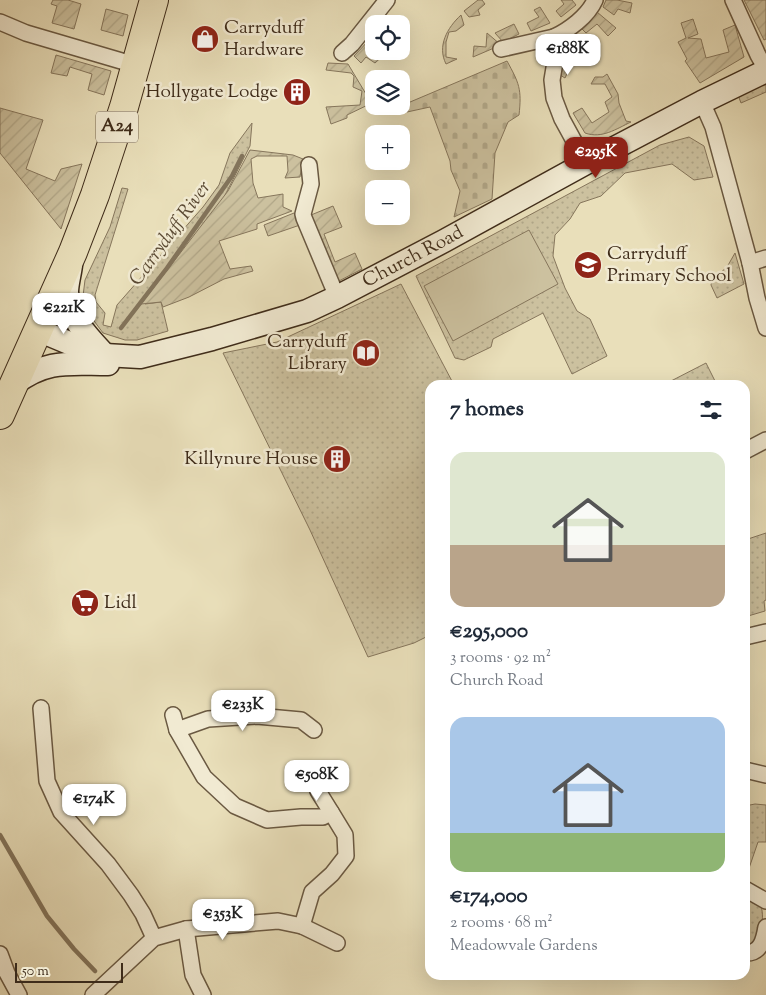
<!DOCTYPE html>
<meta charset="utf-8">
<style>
body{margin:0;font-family:"Sorts Mill Goudy",serif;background:#f2f2f3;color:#1f2937;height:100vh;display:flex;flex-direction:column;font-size:19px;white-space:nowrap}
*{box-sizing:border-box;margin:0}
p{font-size:16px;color:#747a83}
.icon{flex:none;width:28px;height:28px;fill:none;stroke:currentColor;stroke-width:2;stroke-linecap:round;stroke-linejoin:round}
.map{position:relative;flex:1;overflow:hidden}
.side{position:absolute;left:425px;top:380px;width:325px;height:600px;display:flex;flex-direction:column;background:#fff;border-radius:15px;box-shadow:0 5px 20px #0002}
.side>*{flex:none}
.fabs{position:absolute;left:365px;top:15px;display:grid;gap:10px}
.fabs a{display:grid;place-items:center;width:45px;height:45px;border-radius:10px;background:#fff;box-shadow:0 5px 20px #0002;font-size:25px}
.scale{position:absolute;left:15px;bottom:12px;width:108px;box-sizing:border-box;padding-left:5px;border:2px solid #3f2c1a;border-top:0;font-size:14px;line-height:18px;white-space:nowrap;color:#3f2c1a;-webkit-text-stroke:4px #f1ead2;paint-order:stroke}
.price{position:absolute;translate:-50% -42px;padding:0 11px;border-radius:10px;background:#fff;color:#222;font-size:16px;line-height:32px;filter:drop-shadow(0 1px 2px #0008)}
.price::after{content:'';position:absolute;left:50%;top:30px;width:15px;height:11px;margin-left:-8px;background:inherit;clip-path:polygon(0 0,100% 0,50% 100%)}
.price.current{background:#8f2418;color:#fff}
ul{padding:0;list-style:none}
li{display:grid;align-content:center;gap:10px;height:265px;padding:0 25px}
li span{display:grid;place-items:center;height:155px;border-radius:15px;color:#555}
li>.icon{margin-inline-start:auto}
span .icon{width:90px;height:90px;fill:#fffc;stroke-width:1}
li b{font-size:21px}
h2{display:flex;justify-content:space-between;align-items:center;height:60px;padding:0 25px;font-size:21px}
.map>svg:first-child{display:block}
.grass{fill:url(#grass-dots);stroke:#86765c}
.cemetery{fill:url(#cemetery-stones);stroke:#86765c}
.garden{fill:url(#garden-furrows);stroke:#86765c}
.pitch{fill:#ccc19f;stroke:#86765c}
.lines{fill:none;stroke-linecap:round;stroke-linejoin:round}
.stream{stroke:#82735a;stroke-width:4.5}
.street-casing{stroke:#6a5942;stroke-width:18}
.secondary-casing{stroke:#3f2c1a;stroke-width:25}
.highway-casing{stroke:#3f2c1a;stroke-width:30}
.street{stroke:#f1ead2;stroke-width:15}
.secondary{stroke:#f1ead2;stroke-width:22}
.highway{stroke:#e9dfba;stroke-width:28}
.labels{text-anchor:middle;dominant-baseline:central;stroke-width:5;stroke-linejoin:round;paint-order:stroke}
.shield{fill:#f1ead2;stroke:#746551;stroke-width:1}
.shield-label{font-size:18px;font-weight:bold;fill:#3f2c1a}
.poi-label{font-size:19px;fill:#3f2c1a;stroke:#f1ead2;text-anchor:start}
.street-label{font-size:19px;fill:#3f2c1a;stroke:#f1ead2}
.water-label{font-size:20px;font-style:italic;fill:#5b4a34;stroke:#f1ead2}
</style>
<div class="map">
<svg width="766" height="995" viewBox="0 0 766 995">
<defs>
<pattern id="grass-dots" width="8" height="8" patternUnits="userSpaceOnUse" patternTransform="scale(1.25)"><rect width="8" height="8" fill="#ccc19f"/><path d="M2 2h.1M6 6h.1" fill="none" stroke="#b0a688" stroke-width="1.8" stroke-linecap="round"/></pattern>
<pattern id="cemetery-stones" width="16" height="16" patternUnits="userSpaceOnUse" patternTransform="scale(1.25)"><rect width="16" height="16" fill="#ccc19f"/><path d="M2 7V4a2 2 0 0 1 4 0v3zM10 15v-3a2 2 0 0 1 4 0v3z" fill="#b0a688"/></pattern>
<pattern id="garden-furrows" width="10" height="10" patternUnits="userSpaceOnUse" patternTransform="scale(1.25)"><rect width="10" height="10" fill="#ccc19f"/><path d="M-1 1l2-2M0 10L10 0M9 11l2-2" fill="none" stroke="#b0a688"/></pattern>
</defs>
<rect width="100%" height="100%" fill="#e9dfba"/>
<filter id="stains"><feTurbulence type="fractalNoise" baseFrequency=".004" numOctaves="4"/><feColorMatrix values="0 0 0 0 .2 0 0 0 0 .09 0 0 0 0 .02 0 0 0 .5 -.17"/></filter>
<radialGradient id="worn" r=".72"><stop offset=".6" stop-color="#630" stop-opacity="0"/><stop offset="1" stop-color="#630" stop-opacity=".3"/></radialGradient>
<!-- grass -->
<g class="grass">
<polygon points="766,83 766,92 741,103 738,95"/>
<polygon points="252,123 250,146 221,203 145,304 161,302 168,331 137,340 125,340 103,333 86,310 83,296 85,280 110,227 122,188 128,189 95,295 96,302 105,313 103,325 111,327 117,305 203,207 219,185 230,153"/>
<polygon points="689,137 704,146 713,177 694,180 672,164 625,173 601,196 580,203 570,219 555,235 553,256 565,288 577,311 590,319 607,356 572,374 543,313 493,339 491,347 464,360 455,358 416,276 660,145"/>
<polygon points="735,253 744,284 717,298 711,285 712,280 727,267"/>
<polygon points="401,284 454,385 430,385 430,635 414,643 368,657 310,530 223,353 277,342"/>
<polygon points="706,363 717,385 673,385 671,381"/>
<polygon points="766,533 766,600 764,601 765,611 748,616 745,608 745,540"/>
<polygon points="755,804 766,805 766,842 758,842 746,877 745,806"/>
<path d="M745,896L761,906C765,918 761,946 745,945Z"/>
</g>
<!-- cemetery -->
<path class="cemetery" d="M507,61C519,83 522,89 519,115L508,122L495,153L492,199L454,217L460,191L451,170L450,161L430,107L407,112L403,105Z"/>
<!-- garden -->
<g class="garden">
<polygon points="53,0 68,0 81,4 74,29 52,23 57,6 51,4"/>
<polygon points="478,0 482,0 485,4 478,10 480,15 469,17 464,11"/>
<polygon points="561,0 572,0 576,5 561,17 556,11 564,4"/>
<polygon points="606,0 617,0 632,3 630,13 618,9 614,15 603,7"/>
<polygon points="744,0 766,0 766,39 764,40"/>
<polygon points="540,7 550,23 531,31 527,23 539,17 534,10"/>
<polygon points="106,9 128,15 123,36 101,30"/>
<polygon points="597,12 616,28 608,36 597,24 586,33 580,27"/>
<path d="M461,15L464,25L456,31L449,32L446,42V57L457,59L446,64C437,46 447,28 461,15Z"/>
<polygon points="693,19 698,34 688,38 701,39 706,58 729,52 723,30 735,25 744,57 700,83 685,61 687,59 678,42 686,38 681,23"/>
<polygon points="514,24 519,34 503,42 495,33"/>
<polygon points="487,33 501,45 473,57 474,46 486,47"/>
<path d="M573,36L585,44L577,52L565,78L560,75C560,59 560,47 573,36Z"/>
<polygon points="371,38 374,41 374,51 387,52 375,63 366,57 361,63 354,56"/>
<polygon points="56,55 111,71 104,95 88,90 92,74 70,67 67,76 51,73"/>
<polygon points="328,63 348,64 366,94 374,102 347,115 347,118 331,124 326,107 360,105 362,91 353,87 354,76 351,73 326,70"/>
<path d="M607,74L618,94L619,103L626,121L631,122C616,129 602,139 585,133L573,113L582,108L592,123L609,112L605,102L612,97L605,84H591L595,77H603Z"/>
<polygon points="0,108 43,120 26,169 55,181 61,169 82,164 61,229 0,153"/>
<polygon points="250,150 293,155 303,159 300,177 285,178 288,171 287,156 257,156 251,159 253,183 258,198 283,194 283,207 292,211 257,224 257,229 219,241 230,269 251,266 253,271 224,279 189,297 163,307 161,302 141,304 228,191"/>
<polygon points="333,206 342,227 324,234 335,262 355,253 362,269 337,282 311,215"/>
<polygon points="294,213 300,225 268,236 264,225"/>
</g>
<!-- pitch -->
<polygon class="pitch" points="529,230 558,284 453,341 424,286"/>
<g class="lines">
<!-- stream -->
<g class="stream">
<polyline points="121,328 167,268 232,176 242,156"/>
<polyline points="0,835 47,916 74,949 95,971"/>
</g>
<defs>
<g id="street">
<polyline points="733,0 758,55 766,69"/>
<polyline points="0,22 26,33 135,65"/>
<polyline points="501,49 554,37"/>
<polyline points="342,53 352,44 387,0"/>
<polyline points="702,102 713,127 750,263 757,298 766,328"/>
<path d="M586,163L562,119L554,98L552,80L556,56L554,37C569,30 588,16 595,0"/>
<polyline points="309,165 311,184 303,214 304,218 337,297"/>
<polyline points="750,263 766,258"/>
<polyline points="745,451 766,440"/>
<polyline points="745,637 766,632"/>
<polyline points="41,708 47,781 61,812 108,864 131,895 143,914 154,938"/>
<polyline points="173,715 177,730 204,777 235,806 267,820 301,817 323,817 331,812 345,835 346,856 332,874 312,892 302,926"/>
<polyline points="177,730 208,719 257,716 301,720 314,730"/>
<polyline points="745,770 766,775"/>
<polyline points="318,791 331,812"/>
<polyline points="745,889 766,901"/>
<polyline points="186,929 193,975 203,995"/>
<path d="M745,953C761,954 764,939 766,927"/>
<polyline points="0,954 7,973 19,995"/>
<polyline points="93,995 154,938 186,929 278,921 302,926 337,943"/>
</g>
<g id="secondary">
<path d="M71,265C70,274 67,284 67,292C68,317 89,338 105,355"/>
<path id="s1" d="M38,330L81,348L105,355L140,357L212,339L307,311L337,297L444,241L586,163L702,102L766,71"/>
<path d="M14,384C47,359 69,364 108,364"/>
</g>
<polyline id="highway" points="0,415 73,252 95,195 124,107 154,0"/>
</defs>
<!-- street casing -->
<use href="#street" class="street-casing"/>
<!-- secondary casing -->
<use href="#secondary" class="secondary-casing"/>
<!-- highway casing -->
<use href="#highway" class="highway-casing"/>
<!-- street -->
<use href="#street" class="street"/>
<!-- secondary -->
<use href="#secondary" class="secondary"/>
<!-- highway -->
<use href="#highway" class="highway"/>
</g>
<!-- icons -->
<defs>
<symbol id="shop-disc" viewBox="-11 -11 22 22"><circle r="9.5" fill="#8f2418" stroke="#f1ead2"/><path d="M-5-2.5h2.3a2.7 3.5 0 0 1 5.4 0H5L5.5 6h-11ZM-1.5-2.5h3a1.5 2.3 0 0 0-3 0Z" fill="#fff"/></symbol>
<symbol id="building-disc" viewBox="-11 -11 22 22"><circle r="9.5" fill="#8f2418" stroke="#f1ead2"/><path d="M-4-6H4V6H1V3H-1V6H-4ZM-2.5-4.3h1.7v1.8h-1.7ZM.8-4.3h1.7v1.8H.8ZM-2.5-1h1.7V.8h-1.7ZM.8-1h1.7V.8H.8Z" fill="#fff"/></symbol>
<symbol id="school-disc" viewBox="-11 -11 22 22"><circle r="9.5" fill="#8f2418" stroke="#f1ead2"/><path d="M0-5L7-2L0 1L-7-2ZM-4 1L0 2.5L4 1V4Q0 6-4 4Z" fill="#fff"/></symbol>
<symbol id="library-disc" viewBox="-11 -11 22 22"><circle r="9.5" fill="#8f2418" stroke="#f1ead2"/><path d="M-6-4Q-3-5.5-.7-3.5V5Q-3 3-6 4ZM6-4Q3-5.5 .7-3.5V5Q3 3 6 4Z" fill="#fff"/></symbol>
<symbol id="supermarket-disc" viewBox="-11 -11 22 22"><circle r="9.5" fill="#8f2418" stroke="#f1ead2"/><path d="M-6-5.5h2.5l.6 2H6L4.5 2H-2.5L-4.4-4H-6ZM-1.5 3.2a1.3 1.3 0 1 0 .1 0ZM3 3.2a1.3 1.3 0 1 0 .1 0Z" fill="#fff"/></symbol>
</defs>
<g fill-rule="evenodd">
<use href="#shop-disc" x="189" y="23" width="32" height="32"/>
<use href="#building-disc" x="281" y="76" width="32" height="32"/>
<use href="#school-disc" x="572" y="249" width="32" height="32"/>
<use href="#library-disc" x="350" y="337" width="32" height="32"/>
<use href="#building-disc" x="321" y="443" width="32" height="32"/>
<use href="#supermarket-disc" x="69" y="587" width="32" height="32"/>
</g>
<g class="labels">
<!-- shield labels -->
<rect class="shield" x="96" y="111.5" width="42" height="31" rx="4"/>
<g class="shield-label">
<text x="117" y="127">A24</text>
</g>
<!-- poi labels -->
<g class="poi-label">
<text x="224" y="28">Carryduff<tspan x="224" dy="22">Hardware</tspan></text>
<text x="278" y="92" text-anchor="end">Hollygate Lodge</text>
<text x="607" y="254">Carryduff<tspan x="607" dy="22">Primary School</tspan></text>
<text x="347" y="342" text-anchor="end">Carryduff<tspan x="347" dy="22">Library</tspan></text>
<text x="318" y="459" text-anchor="end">Killynure House</text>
<text x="104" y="603">Lidl</text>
</g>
<!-- street labels -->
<g class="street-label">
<text stroke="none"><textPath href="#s1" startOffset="399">Church Road</textPath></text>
</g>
<!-- water labels -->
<g class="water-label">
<text transform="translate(171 234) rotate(-54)">Carryduff River</text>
</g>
</g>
<rect width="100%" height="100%" filter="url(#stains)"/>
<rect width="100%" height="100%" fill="url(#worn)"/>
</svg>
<div class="fabs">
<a><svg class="icon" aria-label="locate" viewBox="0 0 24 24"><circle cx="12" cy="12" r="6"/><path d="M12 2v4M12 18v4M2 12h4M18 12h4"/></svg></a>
<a><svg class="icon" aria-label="layers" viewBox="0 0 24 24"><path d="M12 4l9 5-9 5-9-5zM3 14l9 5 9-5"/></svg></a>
<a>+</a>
<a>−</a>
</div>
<div class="scale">50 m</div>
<b class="price" style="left:568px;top:76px">€188K</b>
<b class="price current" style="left:596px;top:179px">€295K</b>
<b class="price" style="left:64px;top:335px">€221K</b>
<b class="price" style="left:243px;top:732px">€233K</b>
<b class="price" style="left:317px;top:802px">€508K</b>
<b class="price" style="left:94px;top:826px">€174K</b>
<b class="price" style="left:223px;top:941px">€353K</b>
<section class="side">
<h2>7 homes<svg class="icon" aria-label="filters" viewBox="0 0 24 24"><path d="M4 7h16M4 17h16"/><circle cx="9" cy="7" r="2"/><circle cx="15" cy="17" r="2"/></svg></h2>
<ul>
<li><span style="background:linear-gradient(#dfe7d0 60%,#b9a48a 0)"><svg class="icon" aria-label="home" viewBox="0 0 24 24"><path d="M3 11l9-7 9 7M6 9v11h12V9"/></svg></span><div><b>€295,000</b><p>3 rooms · 92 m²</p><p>Church Road</p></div></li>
<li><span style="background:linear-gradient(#a9c7e8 75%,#8fb573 0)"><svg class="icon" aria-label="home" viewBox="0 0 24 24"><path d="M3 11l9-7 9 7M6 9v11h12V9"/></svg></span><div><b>€174,000</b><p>2 rooms · 68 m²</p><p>Meadowvale Gardens</p></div></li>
</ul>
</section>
</div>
